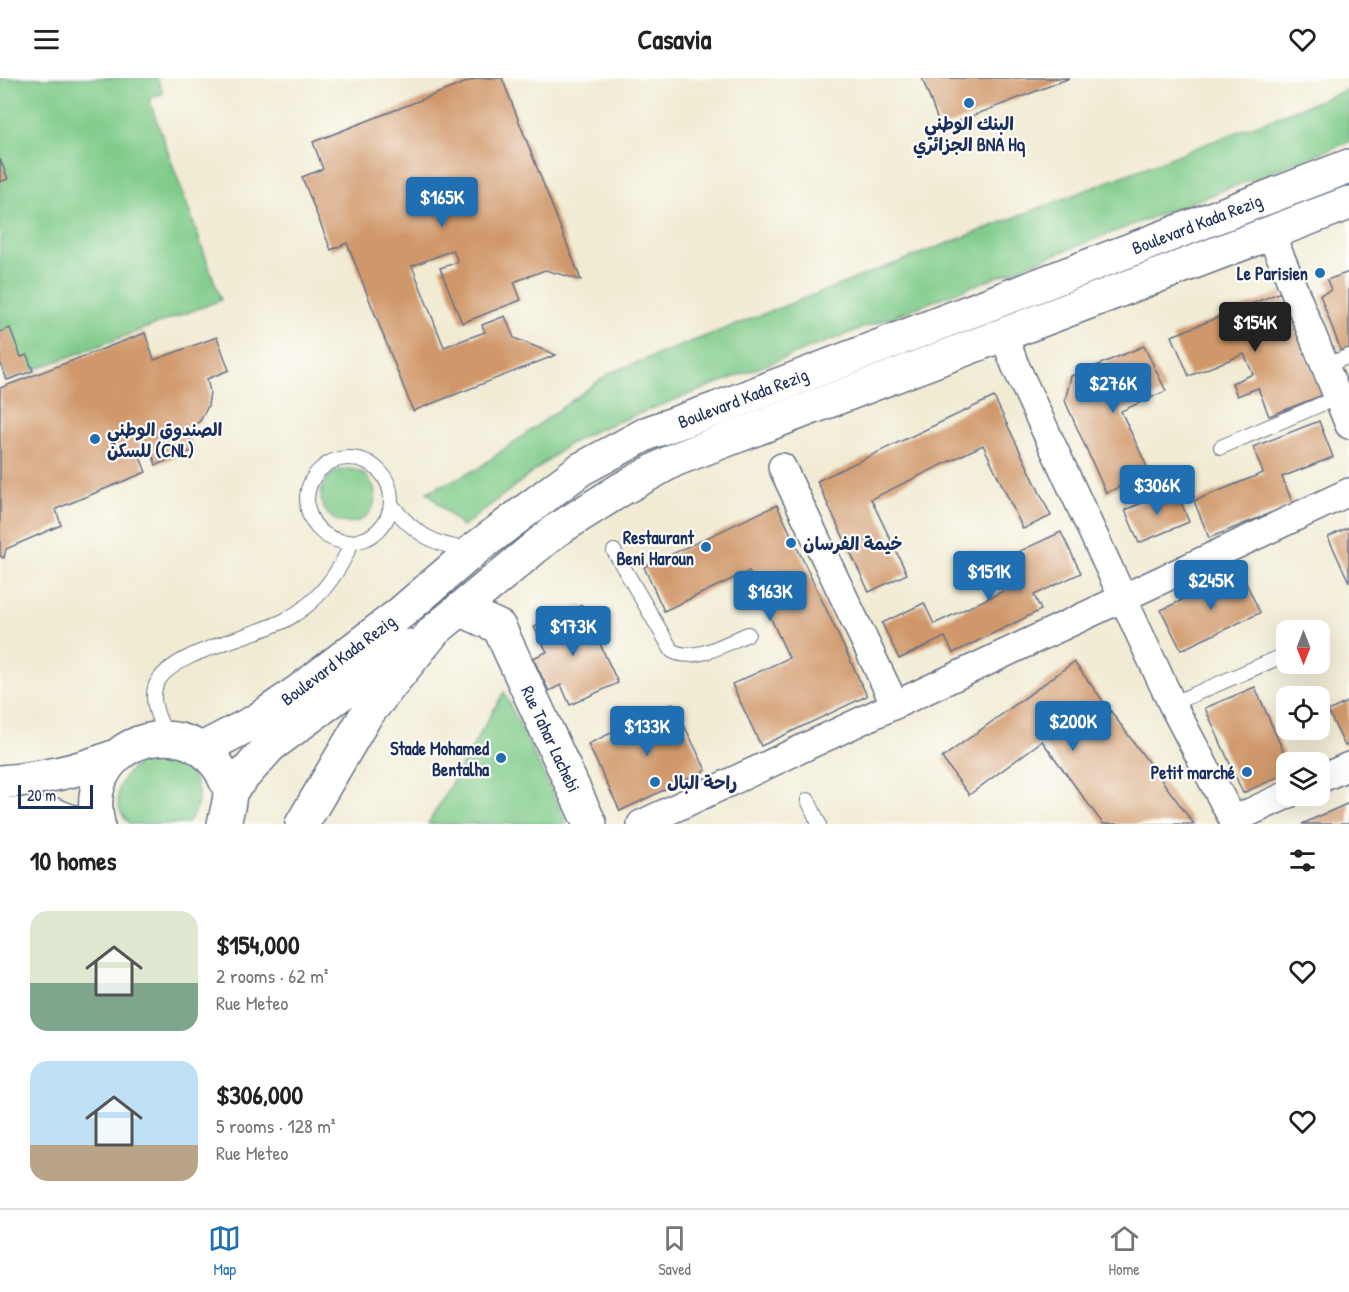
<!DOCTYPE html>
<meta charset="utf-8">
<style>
body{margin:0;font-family:"Patrick Hand","Playpen Sans Arabic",sans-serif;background:#f6f6f6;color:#222;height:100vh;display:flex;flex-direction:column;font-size:22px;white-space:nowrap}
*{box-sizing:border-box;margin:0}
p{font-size:20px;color:#767676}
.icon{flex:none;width:33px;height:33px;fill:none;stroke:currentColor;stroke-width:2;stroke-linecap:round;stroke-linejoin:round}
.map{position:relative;height:746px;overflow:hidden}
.sheet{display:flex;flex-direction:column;background:#fff;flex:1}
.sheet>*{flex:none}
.needle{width:39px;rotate:180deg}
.fabs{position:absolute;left:1276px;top:542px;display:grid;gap:12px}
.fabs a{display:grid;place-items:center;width:54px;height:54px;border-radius:12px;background:#fff;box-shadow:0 6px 24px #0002;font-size:30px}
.scale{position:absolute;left:18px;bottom:15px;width:75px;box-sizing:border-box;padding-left:6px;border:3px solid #1b2f5e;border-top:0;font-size:16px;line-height:21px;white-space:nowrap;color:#1b2f5e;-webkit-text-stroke:4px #fdfcf7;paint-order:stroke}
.price{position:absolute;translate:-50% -51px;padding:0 14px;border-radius:6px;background:#1f6fb2;color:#fff;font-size:20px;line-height:39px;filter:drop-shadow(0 2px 3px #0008)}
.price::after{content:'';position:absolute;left:50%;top:36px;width:18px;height:14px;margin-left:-9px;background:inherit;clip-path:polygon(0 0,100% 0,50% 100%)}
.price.on{background:#222;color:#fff}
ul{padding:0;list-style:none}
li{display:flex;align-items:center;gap:18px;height:150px;padding:0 30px}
li span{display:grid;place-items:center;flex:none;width:168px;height:120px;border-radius:18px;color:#555}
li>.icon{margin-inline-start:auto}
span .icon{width:72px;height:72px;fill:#fffc;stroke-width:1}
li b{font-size:26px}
h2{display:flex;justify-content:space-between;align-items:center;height:72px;padding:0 30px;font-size:26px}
header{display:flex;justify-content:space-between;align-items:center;height:78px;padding:0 30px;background:#fff;font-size:27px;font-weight:800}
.menu{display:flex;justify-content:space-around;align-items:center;height:84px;border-top:2px solid #e0e0e0;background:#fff;font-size:16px;color:#767676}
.menu a{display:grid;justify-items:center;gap:3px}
.menu .on{color:#1f6fb2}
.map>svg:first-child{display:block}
.green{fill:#7fcb89;stroke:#4d7d74;stroke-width:1.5}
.building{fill:#d0986a}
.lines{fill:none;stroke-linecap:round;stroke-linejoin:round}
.service-casing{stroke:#667187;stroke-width:16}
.minor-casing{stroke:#667187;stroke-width:30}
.tertiary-casing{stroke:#667187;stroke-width:36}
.secondary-casing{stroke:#667187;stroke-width:36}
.motorway-casing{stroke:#667187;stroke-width:36}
.service{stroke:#fff;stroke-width:14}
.minor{stroke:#fff;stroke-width:27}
.tertiary{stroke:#fff;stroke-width:33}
.secondary{stroke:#fff;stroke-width:33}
.motorway{stroke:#fff;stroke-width:33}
.poi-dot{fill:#1f6fb2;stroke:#fdfcf7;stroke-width:2}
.labels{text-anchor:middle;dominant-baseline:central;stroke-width:4.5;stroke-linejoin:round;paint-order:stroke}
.poi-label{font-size:18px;font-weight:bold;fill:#1b2f5e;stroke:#fdfcf7;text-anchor:end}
.street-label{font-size:18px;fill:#1b2f5e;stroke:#fdfcf7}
</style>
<header><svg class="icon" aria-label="menu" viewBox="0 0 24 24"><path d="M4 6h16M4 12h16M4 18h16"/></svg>Casavia<svg class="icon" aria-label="heart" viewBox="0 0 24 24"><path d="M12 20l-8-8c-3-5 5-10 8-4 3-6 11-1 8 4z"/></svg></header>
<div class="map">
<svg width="1349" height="746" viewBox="0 0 1349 746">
<rect width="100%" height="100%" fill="#fdfcf7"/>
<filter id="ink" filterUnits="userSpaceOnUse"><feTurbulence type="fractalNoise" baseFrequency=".0167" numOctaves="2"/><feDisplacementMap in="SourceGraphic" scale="12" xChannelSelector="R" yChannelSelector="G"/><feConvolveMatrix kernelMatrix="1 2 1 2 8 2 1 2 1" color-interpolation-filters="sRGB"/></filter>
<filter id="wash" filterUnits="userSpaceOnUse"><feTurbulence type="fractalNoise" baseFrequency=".008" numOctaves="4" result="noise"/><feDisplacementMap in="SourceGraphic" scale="24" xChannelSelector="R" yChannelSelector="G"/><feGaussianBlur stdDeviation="1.35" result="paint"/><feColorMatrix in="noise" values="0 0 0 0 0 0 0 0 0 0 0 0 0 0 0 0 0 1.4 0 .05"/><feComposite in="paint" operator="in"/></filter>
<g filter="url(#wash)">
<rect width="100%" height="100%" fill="#f1ebd3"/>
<!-- green -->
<g class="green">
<polygon points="0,0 157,0 163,15 149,21 221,222 7,302 0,284"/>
<polygon points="1349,11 1349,64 596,352 569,366 462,449 427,414 477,391 610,295"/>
<circle cx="348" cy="418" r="27"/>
<polygon points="504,614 567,746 428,746"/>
<path d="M161,679C195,687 210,716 187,746H130C102,719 126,682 161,679Z"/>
</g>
<g id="blocks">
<!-- building -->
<g class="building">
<polygon points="477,0 502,0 581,202 545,192 514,204 521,222 462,245 440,190 458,184 453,172 412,188 444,269 485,254 482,247 505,238 514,260 556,277 413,333 347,165 331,172 302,99 323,91 313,64"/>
<polygon points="922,0 1070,0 941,50"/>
<polygon points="0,81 8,101 0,104"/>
<polygon points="1349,194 1349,270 1341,273 1320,217 1331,212 1327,202"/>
<polygon points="1281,214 1323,317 1269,338 1258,310 1237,318 1232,305 1253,296 1244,276 1189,298 1172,258"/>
<polygon points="10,250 21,279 27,277 33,293 7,302 0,284 0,254"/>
<polygon points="145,255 154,282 217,259 229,292 207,301 210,314 208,328 200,343 187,353 194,372 156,387 150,369 138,374 146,394 56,431 61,447 6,471 4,480 0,478 0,310"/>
<polygon points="1144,268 1166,313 1121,333 1150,395 1106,415 1065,323 1071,298"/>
<polygon points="994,319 1051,438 1023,451 983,367 871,421 907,496 869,514 817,403"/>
<polygon points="1319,343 1333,379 1282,399 1293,426 1209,460 1194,423 1263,395 1253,369"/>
<polygon points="1176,411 1189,444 1139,465 1125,432"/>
<polygon points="777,427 867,618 761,668 732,606 789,580 749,493 664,533 644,489"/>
<polygon points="1349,449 1349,504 1328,459"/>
<polygon points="1061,454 1081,495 1034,517 1041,532 953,575 945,559 899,581 882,545 924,525 934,546 1016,507 1003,481"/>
<polygon points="1241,494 1260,535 1181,572 1161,532"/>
<polygon points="582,527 618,605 570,627 561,607 549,613 533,580 547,574 534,549"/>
<polygon points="1074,584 1101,620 1194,746 1103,746 1042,663 969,717 942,680"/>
<polygon points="1255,609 1288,684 1287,695 1243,715 1205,630"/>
<polygon points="1349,623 1349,665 1345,668 1328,633"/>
<polygon points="673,625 706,692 620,733 588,666"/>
<polygon points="1349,725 1349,746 1302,746"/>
</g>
</g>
</g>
<g filter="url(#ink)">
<use href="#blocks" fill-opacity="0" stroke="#667187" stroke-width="1.5"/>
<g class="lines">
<defs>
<g id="service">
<polyline points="1325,288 1349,278"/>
<polyline points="1221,369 1338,319"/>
<circle cx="349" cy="422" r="42"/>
<path d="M391,426C411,453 435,469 470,471"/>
<path d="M614,473L672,573C696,585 726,565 748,556"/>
<polyline points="1172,626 1287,576"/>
<path d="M168,660C161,646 149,624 156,607C170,573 257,559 289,540C319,523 339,495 352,464"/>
<polyline points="808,722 819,746"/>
</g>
<g id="minor">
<polyline points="1269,154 1282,182 1349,347"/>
<polyline points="1003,255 1015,287 1172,626 1235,746"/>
<polyline points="782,389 895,627"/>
<polyline points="1320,701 1349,688"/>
<polyline points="1233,742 1287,717"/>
<polyline points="641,746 1349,414"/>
</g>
<polyline id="tertiary" points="460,531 499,549 590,746"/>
<g id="secondary">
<polyline points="202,671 256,643 299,613 402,534 475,471 581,391 648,355 716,331 1349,88"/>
<polyline points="230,713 270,668 383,585 410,568"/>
<path d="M98,746C95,732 94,719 99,705C114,660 176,645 209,678C215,684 220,689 223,697C225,702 230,709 230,714C230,724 226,736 224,746"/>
<polyline points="302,746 366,637 434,553 555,453 620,412 674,382 1349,125"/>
</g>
<g id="motorway">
<path d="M0,704C41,701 78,693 116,678"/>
<polyline points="0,736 54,737 78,746"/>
</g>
</defs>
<!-- service casing -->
<use href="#service" class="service-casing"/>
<!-- minor casing -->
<use href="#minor" class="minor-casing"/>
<!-- tertiary casing -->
<use href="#tertiary" class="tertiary-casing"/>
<!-- secondary casing -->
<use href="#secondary" class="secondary-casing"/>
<!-- motorway casing -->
<use href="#motorway" class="motorway-casing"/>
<!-- service -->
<use href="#service" class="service"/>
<!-- minor -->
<use href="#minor" class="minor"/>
<!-- tertiary -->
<use href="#tertiary" class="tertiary"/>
<!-- secondary -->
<use href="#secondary" class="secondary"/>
<!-- motorway -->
<use href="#motorway" class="motorway"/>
</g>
</g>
<!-- markers -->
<g class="poi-dot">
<circle cx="969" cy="25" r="6"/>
<circle cx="1320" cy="195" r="6"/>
<circle cx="95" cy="361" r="6"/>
<circle cx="791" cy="465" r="6"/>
<circle cx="706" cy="469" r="6"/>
<circle cx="501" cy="680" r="6"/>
<circle cx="1247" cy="694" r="6"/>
<circle cx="655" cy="704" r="6"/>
</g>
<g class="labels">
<!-- poi labels -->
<g class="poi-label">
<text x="969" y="45" text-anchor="middle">البنك الوطني<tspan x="969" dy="21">الجزائري BNA Hq</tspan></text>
<text x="1308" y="195">Le Parisien</text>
<text x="107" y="351" text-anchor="start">الصندوق الوطني<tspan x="107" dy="21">للسكن (CNL)</tspan></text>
<text x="694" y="459">Restaurant<tspan x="694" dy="21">Beni Haroun</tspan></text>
<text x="803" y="465" text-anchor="start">خيمة الفرسان</text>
<text x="489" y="670">Stade Mohamed<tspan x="489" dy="21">Bentalha</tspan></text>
<text x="1235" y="694">Petit marché</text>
<text x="667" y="704" text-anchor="start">راحة البال</text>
</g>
<!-- street labels -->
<g class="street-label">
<text transform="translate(1197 146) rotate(-21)">Boulevard Kada Rezig</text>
<text transform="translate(743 320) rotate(-21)">Boulevard Kada Rezig</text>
<text transform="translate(338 582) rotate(-37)">Boulevard Kada Rezig</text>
<text transform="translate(551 661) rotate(65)">Rue Tahar Lachebi</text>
</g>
</g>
</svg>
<div class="fabs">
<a><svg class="needle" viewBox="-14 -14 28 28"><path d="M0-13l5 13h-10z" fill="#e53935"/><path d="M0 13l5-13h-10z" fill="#767676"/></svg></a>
<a><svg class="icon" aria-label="locate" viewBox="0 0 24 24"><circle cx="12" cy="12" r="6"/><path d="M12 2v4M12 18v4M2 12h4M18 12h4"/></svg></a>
<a><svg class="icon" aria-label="layers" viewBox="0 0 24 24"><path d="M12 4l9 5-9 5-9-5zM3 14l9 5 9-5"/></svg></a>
</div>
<div class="scale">20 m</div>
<b class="price" style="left:442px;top:150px">$165K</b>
<b class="price on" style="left:1255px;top:275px">$154K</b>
<b class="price" style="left:1113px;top:336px">$276K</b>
<b class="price" style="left:1157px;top:438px">$306K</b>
<b class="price" style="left:989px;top:524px">$151K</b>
<b class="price" style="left:1211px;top:533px">$245K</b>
<b class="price" style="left:770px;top:544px">$163K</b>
<b class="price" style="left:573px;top:579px">$173K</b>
<b class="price" style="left:1073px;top:674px">$200K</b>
<b class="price" style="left:647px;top:679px">$133K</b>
</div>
<section class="sheet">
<h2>10 homes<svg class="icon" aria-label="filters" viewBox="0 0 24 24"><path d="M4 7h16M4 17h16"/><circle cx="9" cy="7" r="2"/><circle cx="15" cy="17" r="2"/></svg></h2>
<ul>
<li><span style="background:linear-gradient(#dfe7d0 60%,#7fa58c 0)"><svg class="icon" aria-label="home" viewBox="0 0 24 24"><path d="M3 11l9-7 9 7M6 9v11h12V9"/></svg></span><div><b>$154,000</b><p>2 rooms · 62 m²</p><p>Rue Meteo</p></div><svg class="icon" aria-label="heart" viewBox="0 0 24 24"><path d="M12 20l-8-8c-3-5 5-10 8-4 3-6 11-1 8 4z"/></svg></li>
<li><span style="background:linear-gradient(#bfe0f5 70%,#b9a48a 0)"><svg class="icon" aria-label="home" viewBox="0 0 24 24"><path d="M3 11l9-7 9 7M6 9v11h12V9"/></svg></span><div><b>$306,000</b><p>5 rooms · 128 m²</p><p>Rue Meteo</p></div><svg class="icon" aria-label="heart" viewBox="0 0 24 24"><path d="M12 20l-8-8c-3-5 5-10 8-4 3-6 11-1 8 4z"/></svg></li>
</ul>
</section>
<nav class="menu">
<a class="on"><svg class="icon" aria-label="map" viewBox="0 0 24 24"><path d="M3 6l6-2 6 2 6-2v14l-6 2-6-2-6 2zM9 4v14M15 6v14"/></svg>Map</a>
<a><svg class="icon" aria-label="saved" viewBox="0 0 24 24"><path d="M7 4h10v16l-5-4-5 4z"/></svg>Saved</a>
<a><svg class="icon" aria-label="home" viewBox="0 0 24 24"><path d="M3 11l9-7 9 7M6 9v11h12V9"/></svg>Home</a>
</nav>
